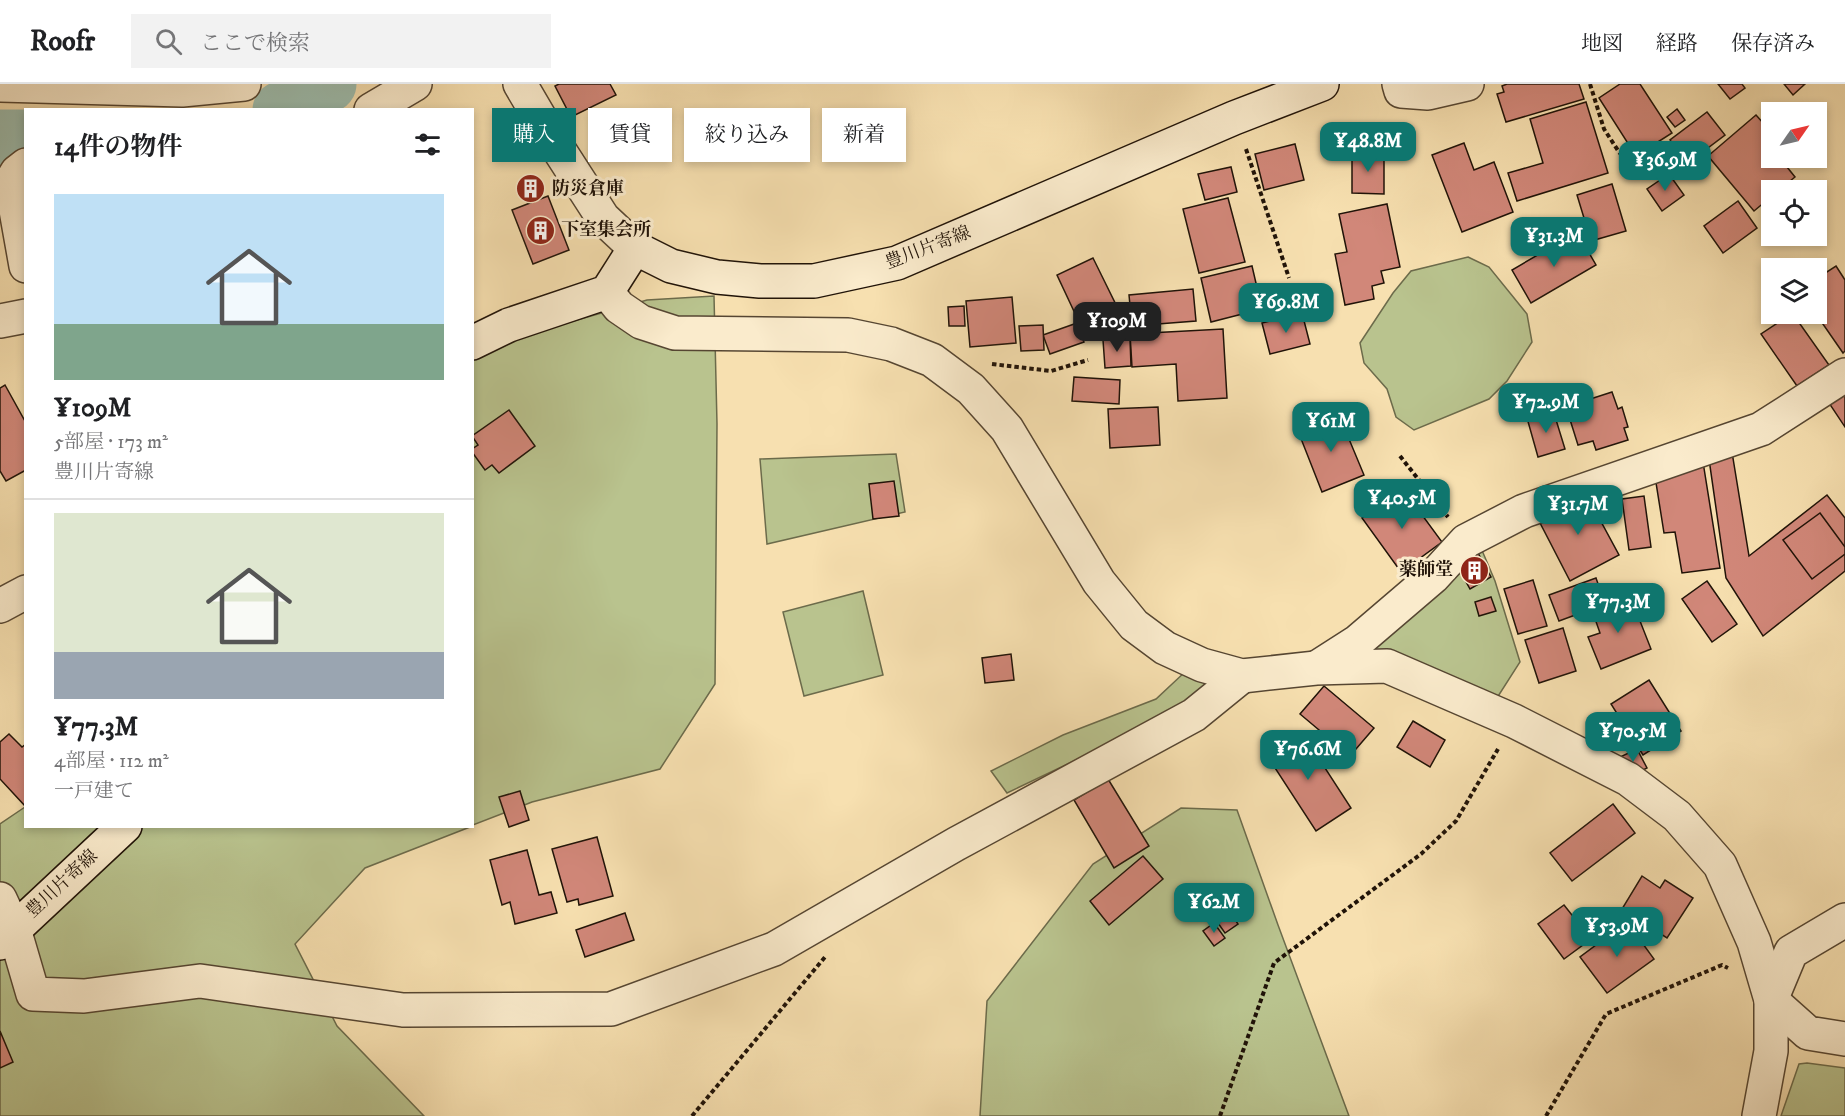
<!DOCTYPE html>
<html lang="ja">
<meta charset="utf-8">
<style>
body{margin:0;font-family:"IM FELL DW Pica","Noto Serif JP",serif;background:#f2f2f2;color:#202124;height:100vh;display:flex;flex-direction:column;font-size:22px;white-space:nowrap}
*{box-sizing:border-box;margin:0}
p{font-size:20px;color:#757577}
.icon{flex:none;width:33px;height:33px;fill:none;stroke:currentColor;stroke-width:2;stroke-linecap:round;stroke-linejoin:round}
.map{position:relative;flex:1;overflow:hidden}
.panel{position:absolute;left:24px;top:24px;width:450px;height:720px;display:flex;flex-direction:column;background:#fff;border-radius:0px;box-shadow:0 3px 9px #0003}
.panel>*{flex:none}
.banner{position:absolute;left:492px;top:24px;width:570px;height:54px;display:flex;gap:12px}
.needle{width:39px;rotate:56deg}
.fabs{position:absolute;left:1761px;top:18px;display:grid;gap:12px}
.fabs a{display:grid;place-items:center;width:66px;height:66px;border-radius:0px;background:#fff;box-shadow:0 3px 9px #0003;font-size:30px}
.price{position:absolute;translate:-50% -51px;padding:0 14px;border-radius:12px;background:#0f766e;color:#fff;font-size:20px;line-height:39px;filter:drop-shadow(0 2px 3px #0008)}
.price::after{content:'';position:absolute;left:50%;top:36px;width:18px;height:14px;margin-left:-9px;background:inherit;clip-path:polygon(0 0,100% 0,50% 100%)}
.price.on{background:#222;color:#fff}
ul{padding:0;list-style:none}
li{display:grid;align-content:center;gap:12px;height:318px;padding:0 30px}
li+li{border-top:2px solid #e0e0e0}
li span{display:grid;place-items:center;height:186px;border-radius:0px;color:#555}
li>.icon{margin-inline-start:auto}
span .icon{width:108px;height:108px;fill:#fffc;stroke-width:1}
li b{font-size:26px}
h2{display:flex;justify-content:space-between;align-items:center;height:72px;padding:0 30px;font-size:26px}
.pill{padding:0 21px;border-radius:0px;background:#fff;box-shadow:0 3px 9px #0003;font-size:21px;line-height:54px}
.pill.on{background:#0f766e;color:#fff}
header{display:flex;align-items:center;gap:36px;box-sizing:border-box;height:84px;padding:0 30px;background:#fff;border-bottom:2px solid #e0e0e0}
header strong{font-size:28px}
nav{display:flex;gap:33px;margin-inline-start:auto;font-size:21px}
.search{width:420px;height:54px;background:#f2f2f2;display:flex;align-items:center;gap:15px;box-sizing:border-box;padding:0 21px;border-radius:0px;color:#757577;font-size:22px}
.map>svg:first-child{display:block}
.green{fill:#b9c38e;stroke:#6c6b4b;stroke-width:1.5}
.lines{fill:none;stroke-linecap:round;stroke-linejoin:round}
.river{stroke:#9dbdae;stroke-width:57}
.building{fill:#d18779;stroke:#201308;stroke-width:1.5}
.minor-casing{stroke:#564632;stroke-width:36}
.tertiary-casing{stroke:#564632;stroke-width:36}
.secondary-casing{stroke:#201308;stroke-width:36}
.path{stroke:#201308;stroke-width:4;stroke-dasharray:4.5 3;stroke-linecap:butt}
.minor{stroke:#faebcc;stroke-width:33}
.tertiary{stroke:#faebcc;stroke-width:33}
.secondary{stroke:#faebcc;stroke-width:33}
.labels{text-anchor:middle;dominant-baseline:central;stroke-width:6;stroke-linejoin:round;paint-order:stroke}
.poi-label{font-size:18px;font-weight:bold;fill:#201308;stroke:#faebcc;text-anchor:start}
.street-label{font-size:18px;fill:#201308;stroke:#faebcc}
</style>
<header>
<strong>Roofr</strong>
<div class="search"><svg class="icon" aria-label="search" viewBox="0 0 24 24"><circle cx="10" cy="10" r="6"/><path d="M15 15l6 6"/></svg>ここで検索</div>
<nav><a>地図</a><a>経路</a><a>保存済み</a></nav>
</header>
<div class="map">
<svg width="1845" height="1032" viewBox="0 0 1845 1032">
<rect width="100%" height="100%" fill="#f7e0b0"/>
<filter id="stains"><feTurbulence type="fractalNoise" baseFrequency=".00333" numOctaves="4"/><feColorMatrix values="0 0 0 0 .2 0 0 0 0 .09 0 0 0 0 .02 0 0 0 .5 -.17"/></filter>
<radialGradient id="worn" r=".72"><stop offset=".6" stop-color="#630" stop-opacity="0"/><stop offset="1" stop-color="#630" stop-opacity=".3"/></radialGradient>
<!-- green -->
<g class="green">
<polygon points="1468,173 1489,183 1527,230 1532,258 1507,297 1489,315 1414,346 1396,333 1387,305 1364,279 1360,259 1393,209 1411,187"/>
<polygon points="714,212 717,340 715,600 660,685 532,718 473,741 473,267 479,264 647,216"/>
<polygon points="896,370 905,428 767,460 760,375"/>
<polygon points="1478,457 1495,497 1520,578 1495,617 1365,573"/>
<polygon points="863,507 883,591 804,612 783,528"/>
<polygon points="1187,586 1205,593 1210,605 1187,623 1007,709 991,687 1063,651 1156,615"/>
<polygon points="25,723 26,742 470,743 365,784 295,860 337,942 424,1032 0,1032 0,740"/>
<polygon points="1181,724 1237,726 1278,841 1349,1032 980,1032 987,917 1093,780"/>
<polygon points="1807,979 1845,984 1845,1032 1781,1032 1799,980"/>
</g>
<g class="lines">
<!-- river -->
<g class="river">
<polyline points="281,26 328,0"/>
<polyline points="0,54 26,54"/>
</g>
</g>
<!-- building -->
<g class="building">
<polygon points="559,0 610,0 616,11 571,33 555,2"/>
<polygon points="1507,0 1579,0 1584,15 1506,38 1497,10 1504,8 1502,2"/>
<polygon points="1620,0 1640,0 1672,49 1636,72 1599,14"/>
<polygon points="1718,0 1742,0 1745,4 1730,15"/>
<polygon points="1784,0 1805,0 1793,11"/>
<polygon points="1586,18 1608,89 1517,117 1508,89 1543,79 1530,35"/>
<polygon points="1677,25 1685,36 1675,43 1667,33"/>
<polygon points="1707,28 1725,51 1688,79 1670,56"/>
<polygon points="1756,31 1772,49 1772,74 1788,74 1783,78 1795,93 1779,106 1772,106 1772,112 1754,127 1708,72"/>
<rect x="1352" y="40" width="32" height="28"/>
<polygon points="1464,59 1474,86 1494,78 1513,128 1462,148 1432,71"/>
<polygon points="1295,60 1304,96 1264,106 1255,70"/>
<polygon points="1352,68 1384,68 1384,110 1352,109"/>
<polygon points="1231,83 1237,108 1205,116 1198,90"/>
<polygon points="1669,90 1684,111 1662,127 1647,105"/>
<polygon points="535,95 541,109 527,115 521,101"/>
<polygon points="1612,100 1626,147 1591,157 1577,111"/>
<polygon points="548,112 569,166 533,180 512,126"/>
<polygon points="1228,114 1245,178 1199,189 1183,125"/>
<polygon points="1738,117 1757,144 1723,169 1704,142"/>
<polygon points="1387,120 1400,183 1381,187 1384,199 1372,202 1374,215 1345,221 1335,170 1347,168 1339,130"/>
<polygon points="1577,148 1596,181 1531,219 1512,186"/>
<polygon points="1093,174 1124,237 1087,255 1057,191"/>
<polygon points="1252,182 1262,225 1211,238 1201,194"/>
<polygon points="1836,182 1845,196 1845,267 1843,269 1816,230 1816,195"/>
<polygon points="1193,205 1196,237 1132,242 1129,211"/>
<polygon points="1012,213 1016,259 970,263 966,217"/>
<polygon points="964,222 965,242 949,242 948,223"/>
<polygon points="1302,229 1310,260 1270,270 1262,239"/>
<polygon points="1791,230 1793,230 1829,281 1797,302 1761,250"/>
<polygon points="1077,239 1084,258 1050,270 1043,251"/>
<polygon points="1043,241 1044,266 1021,267 1019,242"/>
<polygon points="1223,245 1227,314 1178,317 1176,280 1132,283 1130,250"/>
<polygon points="1130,255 1131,282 1105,284 1103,256"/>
<polygon points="1074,293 1120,296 1119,320 1072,317"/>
<polygon points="5,301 26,339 26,386 6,397 0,387 0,304"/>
<polygon points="1845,303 1845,343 1827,316"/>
<polygon points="1612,308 1618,325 1622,323 1628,343 1624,344 1628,356 1596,366 1593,357 1578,361 1567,326 1582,322 1581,318"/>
<polygon points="1158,323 1160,361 1110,364 1108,325"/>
<polygon points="509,326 535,362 499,389 492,381 485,386 472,368 472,365 478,361 472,352"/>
<polygon points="1553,326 1565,365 1538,373 1527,334"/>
<polygon points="1339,331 1364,391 1322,408 1298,347"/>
<polygon points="1731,362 1749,472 1827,411 1845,434 1845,487 1763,552 1726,494 1708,368"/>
<polygon points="1703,378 1720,484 1682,489 1675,448 1664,449 1654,386"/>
<polygon points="894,397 899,432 873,435 869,400"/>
<polygon points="1403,405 1442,458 1401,488 1362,434"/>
<polygon points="1585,408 1619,471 1570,497 1537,433"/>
<polygon points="1644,412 1651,463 1629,466 1622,415"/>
<polygon points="1820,429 1845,463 1845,470 1812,495 1783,456"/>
<polygon points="1477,467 1491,493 1470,505 1455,478"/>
<polygon points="1596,494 1605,520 1559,537 1549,511"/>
<polygon points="1533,496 1547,542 1518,550 1504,505"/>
<polygon points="1707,497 1737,540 1712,558 1682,515"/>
<polygon points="1491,513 1496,527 1479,532 1475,518"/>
<polygon points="1631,514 1651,565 1601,585 1588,553 1600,549 1593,529"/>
<polygon points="1563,544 1576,587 1539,599 1525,556"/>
<polygon points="1011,570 1014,596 985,599 982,574"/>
<polygon points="1649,596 1681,647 1643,671 1611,620"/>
<polygon points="1324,602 1374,644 1350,672 1300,630"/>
<polygon points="1413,637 1445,656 1430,683 1397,663"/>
<polygon points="1301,647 1351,724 1316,747 1266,670"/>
<polygon points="9,650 22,663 26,660 26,723 0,695 0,658"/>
<polygon points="1637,665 1647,684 1630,693 1620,673"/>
<polygon points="1108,695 1149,762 1114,784 1074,716"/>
<polygon points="520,707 529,736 509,743 499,713"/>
<polygon points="1613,720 1635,749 1572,797 1550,769"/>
<polygon points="597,753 613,812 579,821 578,815 567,818 552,765"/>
<polygon points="527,766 539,811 551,808 557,829 515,840 510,818 502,821 490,776"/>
<polygon points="1143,772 1163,795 1109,841 1090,817"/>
<polygon points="1642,792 1660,804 1665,796 1693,814 1667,854 1622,825"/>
<polygon points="1564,821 1591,855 1564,875 1538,840"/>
<polygon points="1226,822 1238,840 1225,849 1213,832"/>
<polygon points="625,829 634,856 585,873 576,846"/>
<polygon points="1627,838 1654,875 1607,909 1580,873"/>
<polygon points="1214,839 1225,854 1214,862 1203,847"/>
<polygon points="0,947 13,978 0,984"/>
</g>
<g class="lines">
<defs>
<g id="minor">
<polyline points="1399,0 1401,7 1428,9 1467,0"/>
<polyline points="0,1 182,6 244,0"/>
<polyline points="371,26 415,0"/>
<polyline points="26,81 17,88 11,98 26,182"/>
<polyline points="607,208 619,223 641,238 675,249 848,251 891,260 932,276 971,305 1007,345 1099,498 1134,541 1165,564 1202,581 1242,592 1316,584 1387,582 1514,637 1628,695 1677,732 1720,781 1754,858 1771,916 1808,949 1845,955"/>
<polyline points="0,237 26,232"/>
<polyline points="0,522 26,508"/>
<polyline points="1318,583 1357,558 1433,493 1466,457 1524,427 1761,345 1845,291"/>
<polyline points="0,815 14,845 33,910 84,912 200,897 403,926 611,925 774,865 956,760 1194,631 1242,592"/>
<polyline points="1759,1032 1771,967 1771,916 1791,868 1845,836"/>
</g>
<polyline id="tertiary" points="520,0 554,58 603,134 635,164"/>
<g id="secondary">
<polyline points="472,259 509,241 607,208 635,164 671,182 717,193 760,197 814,197 897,179 1234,34 1322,0"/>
<polyline points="0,859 125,742"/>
</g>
</defs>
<!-- minor casing -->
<use href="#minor" class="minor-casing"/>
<!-- tertiary casing -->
<use href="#tertiary" class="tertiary-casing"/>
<!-- secondary casing -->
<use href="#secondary" class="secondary-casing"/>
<!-- path -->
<g class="path">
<polyline points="1590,0 1604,45 1619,68 1635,86"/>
<polyline points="1246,65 1289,194"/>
<polyline points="992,280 1051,287 1088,276"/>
<polyline points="1400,372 1448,433"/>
<polyline points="692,1032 825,873"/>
<polyline points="1220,1032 1274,879 1421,770 1456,737 1498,665"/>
<polyline points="1546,1032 1606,930 1722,881 1728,884"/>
</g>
<!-- minor -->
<use href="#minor" class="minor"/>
<!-- tertiary -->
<use href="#tertiary" class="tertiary"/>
<!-- secondary -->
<use href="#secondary" class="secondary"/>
</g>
<!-- icons -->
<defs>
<symbol id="building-disc" viewBox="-11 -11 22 22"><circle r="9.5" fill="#8f2418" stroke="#faebcc"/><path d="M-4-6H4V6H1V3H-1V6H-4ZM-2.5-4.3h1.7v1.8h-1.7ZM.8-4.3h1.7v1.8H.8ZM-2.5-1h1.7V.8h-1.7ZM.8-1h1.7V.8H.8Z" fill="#fff"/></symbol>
</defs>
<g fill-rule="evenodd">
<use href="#building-disc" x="514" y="88" width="33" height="33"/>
<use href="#building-disc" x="524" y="130" width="33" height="33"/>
<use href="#building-disc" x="1458" y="470" width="33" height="33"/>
</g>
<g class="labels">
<!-- poi labels -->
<g class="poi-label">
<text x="552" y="105">防災倉庫</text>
<text x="561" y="146">下室集会所</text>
<text x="1453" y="486" text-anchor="end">薬師堂</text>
</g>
<!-- street labels -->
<g class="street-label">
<text transform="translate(928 164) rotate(-21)">豊川片寄線</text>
<text transform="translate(62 800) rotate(-43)">豊川片寄線</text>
</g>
</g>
<rect width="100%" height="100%" filter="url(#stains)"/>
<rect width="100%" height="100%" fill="url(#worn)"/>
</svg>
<div class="fabs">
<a><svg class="needle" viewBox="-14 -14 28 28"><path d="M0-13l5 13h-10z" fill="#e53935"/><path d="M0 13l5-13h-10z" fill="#757577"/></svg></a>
<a><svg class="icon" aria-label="locate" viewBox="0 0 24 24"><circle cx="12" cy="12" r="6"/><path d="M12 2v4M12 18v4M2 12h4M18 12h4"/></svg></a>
<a><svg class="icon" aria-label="layers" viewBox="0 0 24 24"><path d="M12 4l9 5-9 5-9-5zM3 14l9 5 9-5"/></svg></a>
</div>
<b class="price" style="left:1368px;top:89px">¥48.8M</b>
<b class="price" style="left:1665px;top:108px">¥36.9M</b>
<b class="price" style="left:1554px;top:184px">¥31.3M</b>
<b class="price" style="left:1286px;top:250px">¥69.8M</b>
<b class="price on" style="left:1117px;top:269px">¥109M</b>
<b class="price" style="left:1546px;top:350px">¥72.9M</b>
<b class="price" style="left:1331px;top:369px">¥61M</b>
<b class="price" style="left:1402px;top:446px">¥40.5M</b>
<b class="price" style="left:1578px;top:452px">¥31.7M</b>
<b class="price" style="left:1618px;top:550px">¥77.3M</b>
<b class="price" style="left:1633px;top:679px">¥70.5M</b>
<b class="price" style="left:1308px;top:697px">¥76.6M</b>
<b class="price" style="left:1214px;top:850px">¥62M</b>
<b class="price" style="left:1617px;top:874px">¥53.9M</b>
<div class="banner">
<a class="pill on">購入</a>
<a class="pill">賃貸</a>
<a class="pill">絞り込み</a>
<a class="pill">新着</a>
</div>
<section class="panel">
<h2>14件の物件<svg class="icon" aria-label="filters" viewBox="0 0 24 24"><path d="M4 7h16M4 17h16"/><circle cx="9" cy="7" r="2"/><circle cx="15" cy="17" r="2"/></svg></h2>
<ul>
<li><span style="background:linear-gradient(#bfe0f5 70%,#7fa58c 0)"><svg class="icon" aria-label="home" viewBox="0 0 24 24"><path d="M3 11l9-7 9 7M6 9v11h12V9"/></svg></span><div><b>¥109M</b><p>5部屋 · 173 m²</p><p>豊川片寄線</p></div></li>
<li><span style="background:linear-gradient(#dfe7d0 75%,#9aa5b1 0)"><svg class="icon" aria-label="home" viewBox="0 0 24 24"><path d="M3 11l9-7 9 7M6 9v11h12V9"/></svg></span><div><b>¥77.3M</b><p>4部屋 · 112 m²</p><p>一戸建て</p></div></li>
</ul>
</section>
</div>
